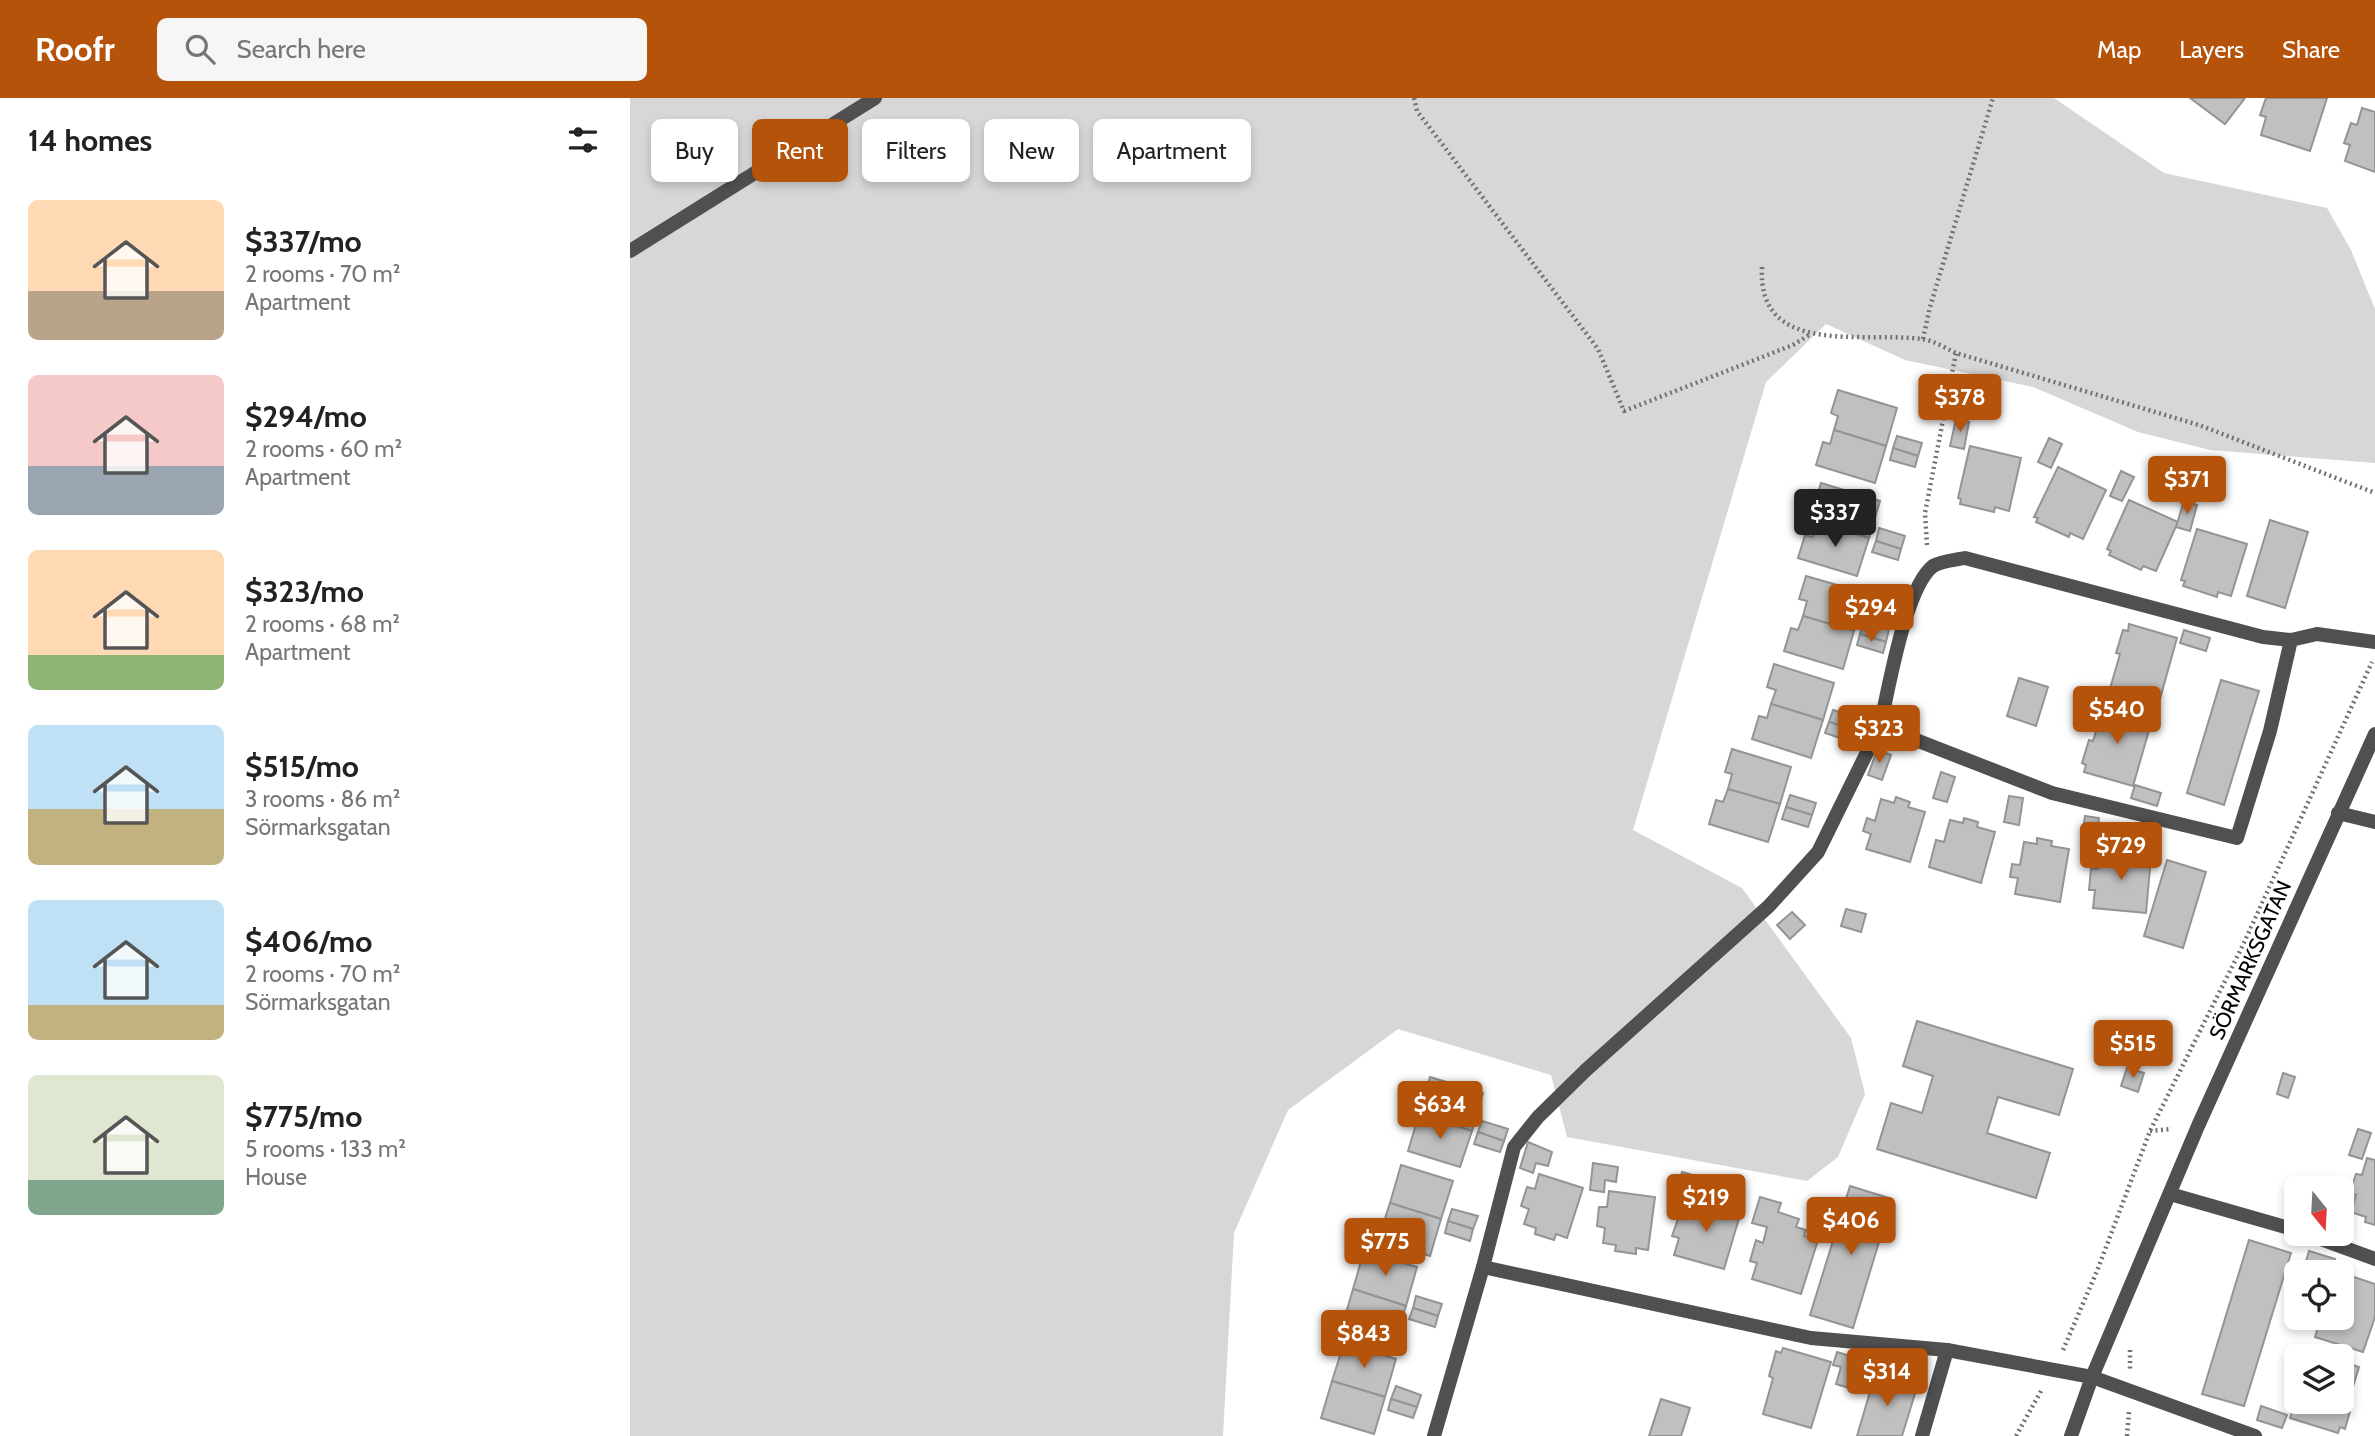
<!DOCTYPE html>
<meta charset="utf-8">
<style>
body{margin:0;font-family:Cabin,sans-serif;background:#f6f6f6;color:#222;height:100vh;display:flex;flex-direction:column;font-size:26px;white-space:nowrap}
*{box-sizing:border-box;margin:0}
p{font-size:23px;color:#767676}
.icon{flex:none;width:38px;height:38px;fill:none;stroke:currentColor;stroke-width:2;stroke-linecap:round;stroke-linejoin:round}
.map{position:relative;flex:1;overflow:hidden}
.details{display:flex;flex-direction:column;background:#fff;width:630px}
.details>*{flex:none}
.top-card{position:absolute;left:21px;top:21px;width:665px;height:63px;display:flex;gap:14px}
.needle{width:46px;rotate:162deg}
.tools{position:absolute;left:1654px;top:1078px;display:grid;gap:14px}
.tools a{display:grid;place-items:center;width:70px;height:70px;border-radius:10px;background:#fff;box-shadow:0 4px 10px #0003;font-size:35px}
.price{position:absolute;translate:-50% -60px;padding:0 16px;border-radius:7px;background:#b45309;color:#fff;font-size:23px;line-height:46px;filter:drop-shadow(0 2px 4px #0008)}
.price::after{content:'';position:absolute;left:50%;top:42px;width:21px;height:16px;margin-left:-10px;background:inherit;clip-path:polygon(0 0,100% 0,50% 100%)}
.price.active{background:#222;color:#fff}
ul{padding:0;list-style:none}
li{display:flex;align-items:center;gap:21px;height:175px;padding:0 28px}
li span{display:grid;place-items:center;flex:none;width:196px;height:140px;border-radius:10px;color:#555}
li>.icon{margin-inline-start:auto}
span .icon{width:84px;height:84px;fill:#fffc;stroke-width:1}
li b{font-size:30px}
h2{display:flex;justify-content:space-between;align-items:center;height:84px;padding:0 28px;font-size:30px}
.tag{padding:0 24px;border-radius:10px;background:#fff;box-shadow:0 4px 10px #0003;font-size:24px;line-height:63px}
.tag.active{background:#b45309;color:#fff}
header{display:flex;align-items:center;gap:42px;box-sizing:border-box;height:98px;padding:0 35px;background:#b45309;color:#fff}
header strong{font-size:33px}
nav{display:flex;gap:38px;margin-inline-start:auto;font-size:24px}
.search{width:490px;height:63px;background:#f6f6f6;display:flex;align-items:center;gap:18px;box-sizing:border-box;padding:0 24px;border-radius:10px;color:#767676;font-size:26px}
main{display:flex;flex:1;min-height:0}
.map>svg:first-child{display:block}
.green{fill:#d7d7d7}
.building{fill:#c0c0c0;stroke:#949494;stroke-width:2}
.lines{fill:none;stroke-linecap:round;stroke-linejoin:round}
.path{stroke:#727272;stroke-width:4.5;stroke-dasharray:2 3.5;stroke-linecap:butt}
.lane{stroke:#505050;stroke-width:14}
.street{stroke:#505050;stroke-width:14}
.labels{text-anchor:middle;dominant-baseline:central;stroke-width:6;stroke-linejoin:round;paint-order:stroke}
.street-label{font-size:21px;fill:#000;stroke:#fff}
</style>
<header>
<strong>Roofr</strong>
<div class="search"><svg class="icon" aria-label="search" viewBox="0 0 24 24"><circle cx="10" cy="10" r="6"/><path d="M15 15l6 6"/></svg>Search here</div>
<nav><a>Map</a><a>Layers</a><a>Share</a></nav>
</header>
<main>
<section class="details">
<h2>14 homes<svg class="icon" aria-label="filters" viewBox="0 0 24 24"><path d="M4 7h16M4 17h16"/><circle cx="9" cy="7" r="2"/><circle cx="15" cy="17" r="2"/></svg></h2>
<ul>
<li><span style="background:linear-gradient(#ffd9b3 65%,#b9a48a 0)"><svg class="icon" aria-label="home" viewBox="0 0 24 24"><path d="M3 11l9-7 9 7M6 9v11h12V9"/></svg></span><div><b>$337/mo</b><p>2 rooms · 70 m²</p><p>Apartment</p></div></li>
<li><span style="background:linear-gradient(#f6c9c9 65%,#9aa5b1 0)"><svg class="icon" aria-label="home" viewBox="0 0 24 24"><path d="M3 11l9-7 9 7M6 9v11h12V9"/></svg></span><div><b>$294/mo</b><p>2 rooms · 60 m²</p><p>Apartment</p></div></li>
<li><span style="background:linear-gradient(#ffd9b3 75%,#8fb573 0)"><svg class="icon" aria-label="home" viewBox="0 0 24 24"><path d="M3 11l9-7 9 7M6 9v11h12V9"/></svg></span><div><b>$323/mo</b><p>2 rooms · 68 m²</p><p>Apartment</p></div></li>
<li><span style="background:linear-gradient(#bfe0f5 60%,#c2b280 0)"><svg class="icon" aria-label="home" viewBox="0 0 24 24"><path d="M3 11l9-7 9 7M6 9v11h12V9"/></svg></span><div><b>$515/mo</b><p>3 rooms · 86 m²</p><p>Sörmarksgatan</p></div></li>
<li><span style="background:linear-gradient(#bfe0f5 75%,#c2b280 0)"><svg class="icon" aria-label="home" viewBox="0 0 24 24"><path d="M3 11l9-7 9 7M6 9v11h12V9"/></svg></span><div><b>$406/mo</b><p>2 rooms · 70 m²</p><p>Sörmarksgatan</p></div></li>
<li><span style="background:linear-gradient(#dfe7d0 75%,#7fa58c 0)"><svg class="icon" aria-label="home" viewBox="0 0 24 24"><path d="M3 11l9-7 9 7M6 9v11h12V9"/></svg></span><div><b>$775/mo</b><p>5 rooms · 133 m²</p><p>House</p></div></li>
</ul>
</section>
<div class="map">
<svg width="1745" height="1338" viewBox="0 0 1745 1338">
<rect width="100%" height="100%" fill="#fff"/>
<!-- green -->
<polygon class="green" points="0,0 1424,0 1534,75 1697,110 1721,152 1745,211 1745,365 1580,352 1508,334 1403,289 1275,262 1196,226 1136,284 1003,732 1112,790 1221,940 1235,996 1208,1059 1177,1083 937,1039 921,977 768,931 658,1012 604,1135 593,1338 0,1338"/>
<!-- building -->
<g class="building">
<polygon points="1560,0 1615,0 1595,26"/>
<polygon points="1636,0 1697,0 1680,53 1631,37 1636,19 1630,17"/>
<polygon points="1732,10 1745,14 1745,74 1715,63 1720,47 1714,45 1721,25 1727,27"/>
<polygon points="1208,292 1267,310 1256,348 1204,332 1208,318 1201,315"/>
<polygon points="1326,321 1339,324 1334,351 1320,348"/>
<polygon points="1204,332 1256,348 1245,385 1186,367 1193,344 1200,346"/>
<polygon points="1267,338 1292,345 1288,358 1263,350"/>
<polygon points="1419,340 1432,346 1421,370 1408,364"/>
<polygon points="1340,348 1391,360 1379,413 1365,409 1364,414 1330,406 1331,401 1328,400"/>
<polygon points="1263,350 1288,358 1285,369 1260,362"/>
<polygon points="1428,369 1476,392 1453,441 1440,435 1439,439 1406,424 1408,420 1404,419"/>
<polygon points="1491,373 1504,379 1492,403 1480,398"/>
<polygon points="1191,385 1250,403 1239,440 1187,424 1192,410 1184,408"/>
<polygon points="1499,402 1548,424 1526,473 1513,468 1511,472 1479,457 1481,453 1477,451"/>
<polygon points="1554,403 1567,407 1560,433 1546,429"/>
<polygon points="1640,422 1678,434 1655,510 1617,498"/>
<polygon points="1187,424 1239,440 1227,478 1168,460 1175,437 1183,439"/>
<polygon points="1249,430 1275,438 1271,451 1246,443"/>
<polygon points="1567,431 1617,446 1601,498 1588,494 1587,499 1553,488 1555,483 1551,482"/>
<polygon points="1246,443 1271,451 1268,462 1242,454"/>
<polygon points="1176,478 1235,495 1224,533 1173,518 1177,503 1169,501"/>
<polygon points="1173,518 1224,533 1213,571 1154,553 1161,530 1168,532"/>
<polygon points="1234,523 1259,531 1256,544 1230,536"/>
<polygon points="1499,526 1547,540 1528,608 1479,594 1490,556 1486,555 1493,532 1498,533"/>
<polygon points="1554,532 1580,540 1576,553 1550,545"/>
<polygon points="1230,536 1256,544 1253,555 1227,547"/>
<polygon points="1144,566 1204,585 1193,622 1141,606 1146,592 1137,589"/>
<polygon points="1389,580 1418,589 1406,628 1377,618"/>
<polygon points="1591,582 1629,593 1594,707 1557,695"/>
<polygon points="1141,606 1193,622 1181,660 1122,641 1129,618 1137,620"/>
<polygon points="1474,608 1522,622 1503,688 1454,674 1456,667 1452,665 1459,642 1463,643"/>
<polygon points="1203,612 1229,620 1225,632 1199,624"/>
<polygon points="1199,624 1225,632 1221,644 1195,635"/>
<polygon points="1102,651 1161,669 1150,706 1098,691 1102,676 1095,674"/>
<polygon points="1247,652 1261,657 1252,682 1238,677"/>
<polygon points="1311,674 1325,679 1317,704 1303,700"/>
<polygon points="1505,687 1531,695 1527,708 1501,700"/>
<polygon points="1098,691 1150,706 1138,744 1079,726 1086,702 1093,704"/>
<polygon points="1160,697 1186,705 1182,717 1156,709"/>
<polygon points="1379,698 1393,700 1389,727 1374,724"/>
<polygon points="1266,699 1280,704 1278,709 1295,714 1280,764 1236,751 1241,736 1233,733 1237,720 1245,723 1251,701 1264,705"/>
<polygon points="1156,709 1182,717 1178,729 1152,721"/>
<polygon points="1455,718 1469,720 1465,748 1451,745"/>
<polygon points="1334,720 1348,724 1347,729 1365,734 1351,785 1299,769 1306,742 1314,744 1320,722 1333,725"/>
<polygon points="1407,740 1422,743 1421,748 1439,751 1430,804 1385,796 1388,780 1380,779 1382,766 1390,767 1394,744 1407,746"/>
<polygon points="1469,754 1521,759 1516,815 1463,810 1465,792 1459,792 1461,771 1468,771"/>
<polygon points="1537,762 1576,774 1553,850 1514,838"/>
<polygon points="1216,811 1236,816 1231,834 1211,828"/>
<polygon points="1162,814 1175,827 1160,841 1147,827"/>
<polygon points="1287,923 1443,971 1429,1017 1368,999 1357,1035 1420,1055 1406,1100 1247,1051 1261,1005 1292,1015 1303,978 1273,968"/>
<polygon points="1497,970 1514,975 1508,994 1491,988"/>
<polygon points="1653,975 1665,979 1658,1000 1647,996"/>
<polygon points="800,979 853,995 842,1033 789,1016"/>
<polygon points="789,1016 842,1033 830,1069 778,1053"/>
<polygon points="852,1023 878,1031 874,1043 848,1034"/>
<polygon points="1728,1031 1741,1035 1732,1061 1719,1057"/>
<polygon points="848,1034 874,1043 870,1054 844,1046"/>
<polygon points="898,1044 922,1054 918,1068 906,1065 903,1075 890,1070"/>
<polygon points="1737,1060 1745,1062 1745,1127 1735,1124 1736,1119 1721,1114 1726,1097 1720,1095 1726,1076 1732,1077"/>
<polygon points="963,1065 988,1069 986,1084 975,1082 974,1094 960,1092"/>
<polygon points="771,1067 823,1083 811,1121 760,1105"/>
<polygon points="1052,1074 1066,1078 1057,1105 1044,1100"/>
<polygon points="909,1076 953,1090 937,1140 926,1136 924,1142 905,1136 906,1130 894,1126 899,1111 891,1108 897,1089 905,1091"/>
<polygon points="1220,1088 1262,1101 1223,1230 1180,1217"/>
<polygon points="979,1093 1025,1099 1018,1152 1006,1150 1006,1156 985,1153 986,1147 973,1145 975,1130 967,1128 969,1109 977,1109"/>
<polygon points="1130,1099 1151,1105 1148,1114 1169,1121 1166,1129 1176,1132 1174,1138 1188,1142 1171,1196 1122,1181 1127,1165 1120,1163 1126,1142 1133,1145 1137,1129 1122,1125"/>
<polygon points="1061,1102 1110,1117 1094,1171 1044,1157 1049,1140 1042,1138 1049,1118 1056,1120"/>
<polygon points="760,1105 811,1121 800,1158 748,1142"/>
<polygon points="822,1111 848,1118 843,1131 818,1123"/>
<polygon points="818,1123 843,1131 840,1143 815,1135"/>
<polygon points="1619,1142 1661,1155 1614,1308 1572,1296"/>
<polygon points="734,1153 787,1169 776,1208 723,1191"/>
<polygon points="1679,1153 1705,1161 1701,1174 1675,1167"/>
<polygon points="1712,1175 1745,1186 1745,1219 1733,1254 1685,1239 1691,1220 1712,1220"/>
<polygon points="723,1191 776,1208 764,1245 712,1229"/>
<polygon points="786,1198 812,1206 808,1218 783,1210"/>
<polygon points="783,1210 808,1218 805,1229 779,1221"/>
<polygon points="714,1245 766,1261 755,1299 702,1283"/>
<polygon points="1153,1250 1201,1264 1181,1330 1133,1316 1143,1280 1139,1278 1146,1253 1151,1255"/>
<polygon points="1207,1254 1233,1262 1222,1291 1206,1286 1211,1269 1203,1267"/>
<polygon points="1712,1263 1729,1269 1718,1305 1722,1306 1715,1331 1710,1329 1708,1335 1660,1320 1666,1300 1666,1304 1712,1304"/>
<polygon points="1245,1277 1287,1289 1272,1338 1227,1338"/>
<polygon points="702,1283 755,1299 744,1336 691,1320"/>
<polygon points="766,1288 791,1297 787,1309 761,1301"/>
<polygon points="761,1301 787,1309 783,1320 758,1312"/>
<polygon points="1031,1301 1060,1310 1051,1338 1019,1338"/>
<polygon points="1631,1308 1657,1317 1652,1330 1627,1322"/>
</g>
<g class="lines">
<!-- path -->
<g class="path">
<polyline points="784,0 787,13 968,251 994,313 1163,247 1179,237"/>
<path d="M1132,169C1127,260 1233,233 1291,241C1303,242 1315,250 1326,255L1569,327L1745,395"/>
<polyline points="1293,241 1300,209 1363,0"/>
<polyline points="1297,447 1295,415 1326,255"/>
<polyline points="1520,1033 1542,1031"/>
<polyline points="1433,1252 1467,1173 1520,1033 1614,845 1742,564"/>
<polyline points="1500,1252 1500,1271"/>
<polyline points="1386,1338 1411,1293"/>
<polyline points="1497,1338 1499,1314"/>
</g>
<!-- lane -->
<g class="lane">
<path d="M1661,542L1640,633L1607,740L1422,695L1250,628C1259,590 1275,490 1303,468C1311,463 1325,462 1335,460L1633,539L1661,542L1687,536L1745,544"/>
<polyline points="1708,715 1745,724"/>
<polyline points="1540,1096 1666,1132"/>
<polyline points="1677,1136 1745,1161"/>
<polyline points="853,1169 884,1049 908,1019 956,972 1139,808 1188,754 1250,628"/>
<polyline points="804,1338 853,1169 1181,1240 1317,1252 1462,1279 1625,1338"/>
<polyline points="1292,1338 1317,1252"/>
</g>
<!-- street -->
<g class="street">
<polyline points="0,153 245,0"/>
<polyline points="1441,1338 1462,1279 1568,1028 1745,636"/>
</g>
</g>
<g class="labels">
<!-- street labels -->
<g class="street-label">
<text transform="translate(1620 862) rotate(-66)">SÖRMARKSGATAN</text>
</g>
</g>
</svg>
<div class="tools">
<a><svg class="needle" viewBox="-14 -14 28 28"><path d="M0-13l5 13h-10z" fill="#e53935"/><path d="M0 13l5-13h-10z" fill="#767676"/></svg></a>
<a><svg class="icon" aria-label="locate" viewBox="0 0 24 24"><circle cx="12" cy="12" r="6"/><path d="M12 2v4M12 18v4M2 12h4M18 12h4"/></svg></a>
<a><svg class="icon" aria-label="layers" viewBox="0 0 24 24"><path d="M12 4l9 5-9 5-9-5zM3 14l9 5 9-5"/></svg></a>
</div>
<b class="price" style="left:1330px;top:336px">$378</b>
<b class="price" style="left:1557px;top:418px">$371</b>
<b class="price active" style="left:1205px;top:451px">$337</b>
<b class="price" style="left:1241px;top:546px">$294</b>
<b class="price" style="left:1487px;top:648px">$540</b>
<b class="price" style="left:1249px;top:667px">$323</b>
<b class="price" style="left:1491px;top:784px">$729</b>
<b class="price" style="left:1503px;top:982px">$515</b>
<b class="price" style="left:810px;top:1043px">$634</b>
<b class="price" style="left:1076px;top:1136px">$219</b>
<b class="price" style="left:1221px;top:1159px">$406</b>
<b class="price" style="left:755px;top:1180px">$775</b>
<b class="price" style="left:734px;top:1272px">$843</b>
<b class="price" style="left:1257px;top:1310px">$314</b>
<div class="top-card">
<a class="tag">Buy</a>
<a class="tag active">Rent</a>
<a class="tag">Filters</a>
<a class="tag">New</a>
<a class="tag">Apartment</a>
</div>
</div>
</main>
